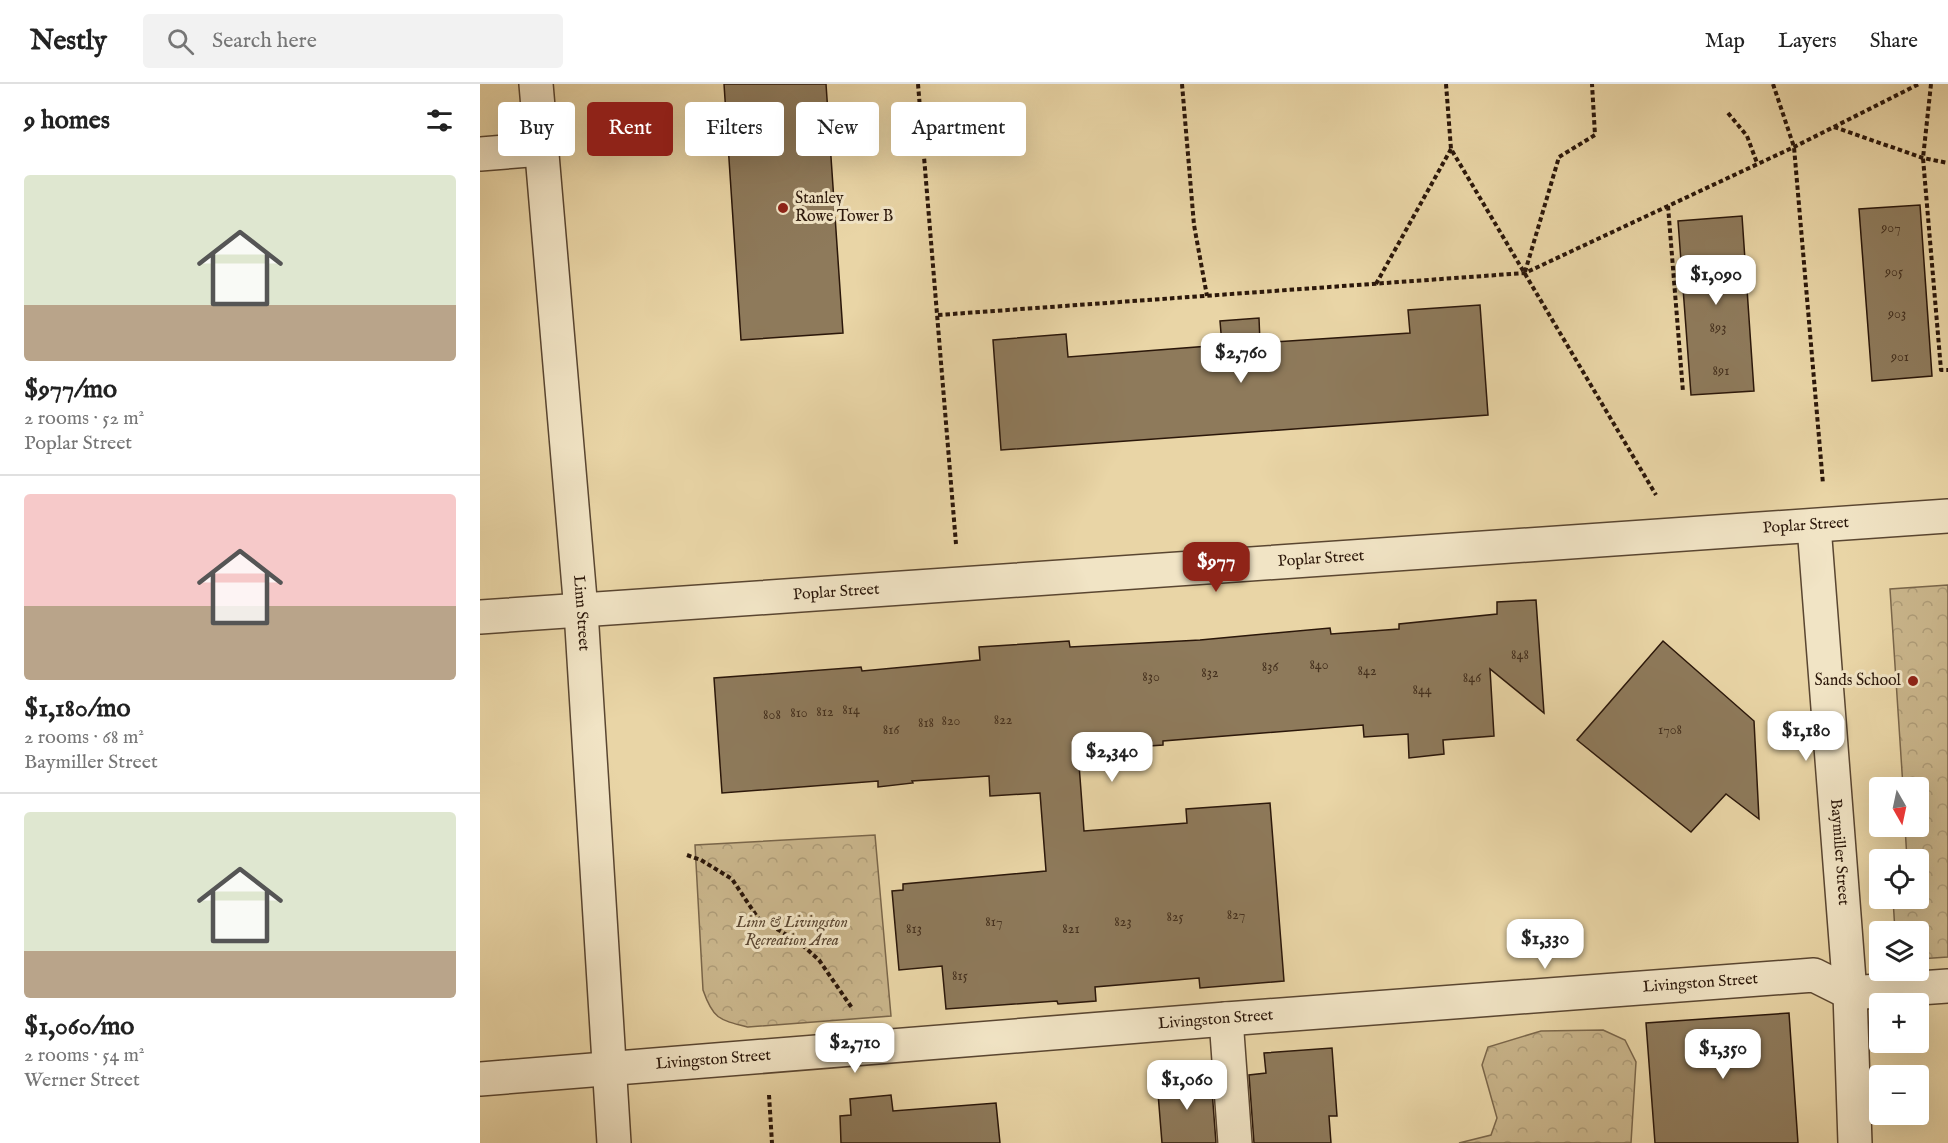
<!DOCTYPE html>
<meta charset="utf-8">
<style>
body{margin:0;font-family:"IM FELL English",serif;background:#f2f2f2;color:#222;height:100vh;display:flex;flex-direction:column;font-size:22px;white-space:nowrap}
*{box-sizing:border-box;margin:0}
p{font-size:20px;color:#767676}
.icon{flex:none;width:33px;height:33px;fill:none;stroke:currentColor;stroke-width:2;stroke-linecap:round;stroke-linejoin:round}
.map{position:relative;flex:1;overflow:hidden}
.panel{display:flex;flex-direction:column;background:#fff;width:480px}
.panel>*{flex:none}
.top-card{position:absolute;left:18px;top:18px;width:570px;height:54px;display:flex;gap:12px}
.needle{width:39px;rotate:171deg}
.tools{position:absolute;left:1389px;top:693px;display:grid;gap:12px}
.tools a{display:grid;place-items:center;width:60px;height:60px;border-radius:6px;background:#fff;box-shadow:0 6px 24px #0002;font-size:30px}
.price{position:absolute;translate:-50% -51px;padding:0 14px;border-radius:12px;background:#fff;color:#222;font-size:20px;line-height:39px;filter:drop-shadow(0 2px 3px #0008)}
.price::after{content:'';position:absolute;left:50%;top:36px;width:18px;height:14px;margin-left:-9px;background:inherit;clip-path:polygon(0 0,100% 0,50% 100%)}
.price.active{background:#8f2418;color:#fff}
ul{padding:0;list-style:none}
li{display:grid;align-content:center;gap:12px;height:318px;padding:0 24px}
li+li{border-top:2px solid #e0e0e0}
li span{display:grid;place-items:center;height:186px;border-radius:6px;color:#555}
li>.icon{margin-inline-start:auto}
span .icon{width:108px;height:108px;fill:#fffc;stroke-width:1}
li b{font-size:26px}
h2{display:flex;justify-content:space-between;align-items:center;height:72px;padding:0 24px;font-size:26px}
.chip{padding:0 21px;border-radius:6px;background:#fff;box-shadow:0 6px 24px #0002;font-size:21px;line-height:54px}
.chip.active{background:#8f2418;color:#fff}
header{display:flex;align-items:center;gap:36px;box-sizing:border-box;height:84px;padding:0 30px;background:#fff;border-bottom:2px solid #e0e0e0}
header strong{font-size:28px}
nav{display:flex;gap:33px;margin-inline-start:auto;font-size:21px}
.search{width:420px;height:54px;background:#f2f2f2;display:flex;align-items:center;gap:15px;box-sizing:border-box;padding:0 21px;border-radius:6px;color:#767676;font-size:22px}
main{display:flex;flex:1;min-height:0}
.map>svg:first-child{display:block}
.forest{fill:url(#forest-crowns);stroke:#7a664a;stroke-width:1.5}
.building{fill:#8e7a5b;stroke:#2b170a;stroke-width:1.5}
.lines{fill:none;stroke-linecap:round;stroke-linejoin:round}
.minor-casing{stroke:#5a4631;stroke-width:36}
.path{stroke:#2b170a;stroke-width:4;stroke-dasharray:4.5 3;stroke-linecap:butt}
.minor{stroke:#f1e4c5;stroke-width:33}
.poi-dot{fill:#8f2418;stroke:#f1e4c5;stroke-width:2}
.labels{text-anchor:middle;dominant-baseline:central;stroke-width:6;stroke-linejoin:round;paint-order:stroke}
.number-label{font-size:14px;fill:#44301e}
.poi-label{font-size:16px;fill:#2b170a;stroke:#f1e4c5;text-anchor:start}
.street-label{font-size:16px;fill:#2b170a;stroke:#f1e4c5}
.park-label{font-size:16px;font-style:italic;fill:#5a4631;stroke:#f1e4c5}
</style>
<header>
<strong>Nestly</strong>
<div class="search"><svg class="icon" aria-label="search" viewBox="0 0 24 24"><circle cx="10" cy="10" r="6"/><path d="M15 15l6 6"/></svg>Search here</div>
<nav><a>Map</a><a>Layers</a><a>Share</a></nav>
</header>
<main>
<section class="panel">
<h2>9 homes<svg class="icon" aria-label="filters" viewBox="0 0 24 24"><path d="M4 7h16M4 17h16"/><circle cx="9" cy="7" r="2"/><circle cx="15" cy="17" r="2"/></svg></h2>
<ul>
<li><span style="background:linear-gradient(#dfe7d0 70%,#b9a48a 0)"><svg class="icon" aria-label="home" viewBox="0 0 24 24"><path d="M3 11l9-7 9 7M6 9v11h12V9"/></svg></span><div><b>$977/mo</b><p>2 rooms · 52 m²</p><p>Poplar Street</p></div></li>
<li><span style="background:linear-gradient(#f6c9c9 60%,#b9a48a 0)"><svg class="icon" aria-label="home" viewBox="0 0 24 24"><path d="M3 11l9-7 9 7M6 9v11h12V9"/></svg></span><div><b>$1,180/mo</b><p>2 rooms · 68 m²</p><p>Baymiller Street</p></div></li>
<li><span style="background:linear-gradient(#dfe7d0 75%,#b9a48a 0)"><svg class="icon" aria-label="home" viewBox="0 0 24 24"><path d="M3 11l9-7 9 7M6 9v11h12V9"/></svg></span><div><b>$1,060/mo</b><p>2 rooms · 54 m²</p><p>Werner Street</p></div></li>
</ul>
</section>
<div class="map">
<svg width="1468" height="1059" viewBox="0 0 1468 1059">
<defs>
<pattern id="forest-crowns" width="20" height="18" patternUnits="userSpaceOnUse" patternTransform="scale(1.5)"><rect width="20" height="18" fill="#c9b58b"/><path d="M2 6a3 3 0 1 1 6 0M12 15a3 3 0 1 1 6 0" fill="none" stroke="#ad9b77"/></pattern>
</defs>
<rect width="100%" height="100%" fill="#e9d5a6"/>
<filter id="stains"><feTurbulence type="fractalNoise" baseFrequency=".00333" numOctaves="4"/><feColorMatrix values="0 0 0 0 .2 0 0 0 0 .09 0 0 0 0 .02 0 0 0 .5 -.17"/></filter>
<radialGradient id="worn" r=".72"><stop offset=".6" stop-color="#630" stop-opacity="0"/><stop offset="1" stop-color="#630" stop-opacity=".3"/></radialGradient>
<!-- forest -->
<g class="forest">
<polygon points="1468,501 1468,873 1439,875 1438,848 1415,847 1413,815 1438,814 1438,776 1427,775 1425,743 1438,742 1438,704 1423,703 1410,505"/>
<path d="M395,751L411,932L268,943C239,936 233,935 223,906L215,761Z"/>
<polygon points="1123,946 1145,956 1156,978 1151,1059 979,1059 1011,1051 1017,1034 1002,981 1008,963 1061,947"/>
</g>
<!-- building -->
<g class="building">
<polygon points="244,0 346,0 363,249 261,256"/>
<polygon points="1440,121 1452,292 1392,297 1379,125"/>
<polygon points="1262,132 1274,307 1211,311 1198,137"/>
<polygon points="1000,221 1008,331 521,366 513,256 586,250 588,273 742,261 740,237 779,234 780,259 930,249 928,226"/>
<polygon points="1056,516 1064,629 1010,585 1014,652 963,656 964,670 929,674 928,650 884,653 883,641 683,657 683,661 598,667 604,747 707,739 706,725 790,719 804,897 720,904 719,894 615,903 616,917 578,920 577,917 466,925 462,882 419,886 412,807 423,806 423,800 566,787 560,709 510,712 509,692 432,697 433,699 398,703 398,697 242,709 234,594 381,583 382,587 500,576 499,563 589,557 590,563 720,556 850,544 851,550 919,545 919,540 1017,530 1017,518"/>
<polygon points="1183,557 1274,637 1279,735 1246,710 1211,748 1097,656"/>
<polygon points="1309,929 1318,1059 1175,1059 1166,939"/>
<polygon points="852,964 857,1032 849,1032 851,1059 774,1059 769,991 786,989 784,969"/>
<polygon points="731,993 736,1059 682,1059 677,997"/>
<polygon points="411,1011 413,1027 516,1019 520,1059 361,1059 360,1032 371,1031 370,1015"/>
</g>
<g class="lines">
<defs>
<g id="minor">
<path id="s1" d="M56,0L101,527L134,1059"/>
<polyline points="0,70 62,65"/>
<path id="s2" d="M1334,442L1370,909L1375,1059"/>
<path id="s3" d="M0,533L1468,432"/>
<polyline points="746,935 755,1059"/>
<path id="s4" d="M0,995L746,935L1334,891L1370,909L1468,902"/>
</g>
</defs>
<!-- minor casing -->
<use href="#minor" class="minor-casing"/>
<!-- path -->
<g class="path">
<polyline points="438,0 476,460"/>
<polyline points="702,0 714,141 727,212"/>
<polyline points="966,0 971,65 1176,411"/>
<polyline points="1293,0 1314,63 1343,400"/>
<polyline points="1451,0 1443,74 1461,286 1468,286"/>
<polyline points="1248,29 1267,52 1277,79"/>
<polyline points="1354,43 1443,74 1468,79"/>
<polyline points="1188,122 1203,308"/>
<polyline points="1045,188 1079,73 1115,51 1112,0"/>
<polyline points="896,200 971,65"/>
<polyline points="458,231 1045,189 1314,63 1439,0"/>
<polyline points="207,771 221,776 252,795 278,834 319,858 339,876 372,924"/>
<polyline points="289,1011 292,1059"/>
</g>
<!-- minor -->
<use href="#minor" class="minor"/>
</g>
<!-- markers -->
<g class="poi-dot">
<circle cx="303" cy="124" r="6"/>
<circle cx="1433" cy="597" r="6"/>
</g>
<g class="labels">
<!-- number labels -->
<g class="number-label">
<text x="1411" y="144">907</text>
<text x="1414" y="188">905</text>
<text x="1417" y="230">903</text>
<text x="1238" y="244">893</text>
<text x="1420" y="273">901</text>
<text x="1241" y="287">891</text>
<text x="1040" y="571">848</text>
<text x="839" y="581">840</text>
<text x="790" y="583">836</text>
<text x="887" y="587">842</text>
<text x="730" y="589">832</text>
<text x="671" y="593">830</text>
<text x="992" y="594">846</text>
<text x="942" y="606">844</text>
<text x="371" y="626">814</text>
<text x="345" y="628">812</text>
<text x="319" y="629">810</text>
<text x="292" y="631">808</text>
<text x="523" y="636">822</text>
<text x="471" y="637">820</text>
<text x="446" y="639">818</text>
<text x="411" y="646">816</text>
<text x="1190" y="646">1708</text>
<text x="756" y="831">827</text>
<text x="695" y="833">825</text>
<text x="514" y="838">817</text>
<text x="643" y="838">823</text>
<text x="434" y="845">813</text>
<text x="591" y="845">821</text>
<text x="480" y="892">815</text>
</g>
<!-- poi labels -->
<g class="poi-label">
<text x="315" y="115">Stanley<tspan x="315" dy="18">Rowe Tower B</tspan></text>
<text x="1421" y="597" text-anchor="end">Sands School</text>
</g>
<!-- street labels -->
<g class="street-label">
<text stroke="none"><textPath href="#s3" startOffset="1329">Poplar Street</textPath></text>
<text stroke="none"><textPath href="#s3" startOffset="843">Poplar Street</textPath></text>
<text stroke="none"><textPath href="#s3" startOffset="357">Poplar Street</textPath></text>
<text stroke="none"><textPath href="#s1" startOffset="531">Linn Street</textPath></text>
<text stroke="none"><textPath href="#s2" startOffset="327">Baymiller Street</textPath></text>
<text stroke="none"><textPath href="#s4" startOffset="1224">Livingston Street</textPath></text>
<text stroke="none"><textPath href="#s4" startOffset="738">Livingston Street</textPath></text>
<text stroke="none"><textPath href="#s4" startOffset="234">Livingston Street</textPath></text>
</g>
<!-- park labels -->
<g class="park-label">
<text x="312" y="839">Linn &amp; Livingston<tspan x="312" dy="18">Recreation Area</tspan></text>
</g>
</g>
<rect width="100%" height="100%" filter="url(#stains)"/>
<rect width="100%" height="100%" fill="url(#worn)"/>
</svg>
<div class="tools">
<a><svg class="needle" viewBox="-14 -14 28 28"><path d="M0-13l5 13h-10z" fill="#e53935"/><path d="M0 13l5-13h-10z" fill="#767676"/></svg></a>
<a><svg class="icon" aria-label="locate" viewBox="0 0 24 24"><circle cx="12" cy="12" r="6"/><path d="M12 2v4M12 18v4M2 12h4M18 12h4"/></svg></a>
<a><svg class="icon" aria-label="layers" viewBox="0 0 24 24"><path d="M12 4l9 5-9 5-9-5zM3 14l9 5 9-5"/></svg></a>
<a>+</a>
<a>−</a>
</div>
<b class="price" style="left:1236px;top:222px">$1,090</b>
<b class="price" style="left:761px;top:300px">$2,760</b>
<b class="price active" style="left:736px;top:509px">$977</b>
<b class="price" style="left:1326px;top:678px">$1,180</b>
<b class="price" style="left:632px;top:699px">$2,340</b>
<b class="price" style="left:1065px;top:886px">$1,330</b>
<b class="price" style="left:375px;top:990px">$2,710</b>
<b class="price" style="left:1243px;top:996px">$1,350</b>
<b class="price" style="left:707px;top:1027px">$1,060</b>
<div class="top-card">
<a class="chip">Buy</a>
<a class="chip active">Rent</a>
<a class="chip">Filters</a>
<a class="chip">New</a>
<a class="chip">Apartment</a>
</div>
</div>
</main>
